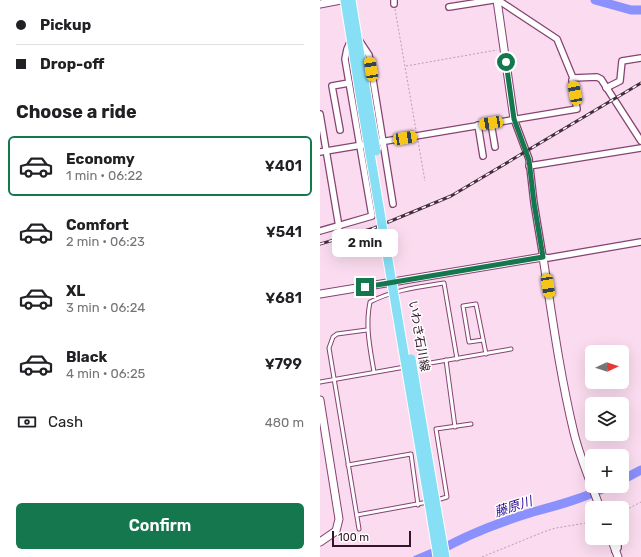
<!DOCTYPE html>
<meta charset="utf-8">
<style>
:root{--surface:#fff;--page:#f6f6f6;--text:#202124;--muted:#757577;--line:#e0e0e0;--accent:#15774e}
body{margin:0;font-family:Rubik,"Noto Sans JP",sans-serif;background:var(--page);color:var(--text);height:100vh;display:flex;flex-direction:column;font-size:15px;white-space:nowrap}
*{box-sizing:border-box;margin:0}
p{font-size:13px;color:var(--muted)}
.icon{flex:none;width:22px;height:22px;fill:none;stroke:currentColor;stroke-width:2;stroke-linecap:round;stroke-linejoin:round}
.map{position:relative;flex:1;overflow:hidden}
.panel{display:flex;flex-direction:column;background:var(--surface);width:320px}
.panel>*{flex:none}
.hud{display:grid;align-content:center;height:88px;padding:0 16px;background:var(--surface)}
.needle{width:26px;rotate:86deg}
.buttons{position:absolute;left:265px;top:345px;display:grid;gap:8px}
.buttons a{display:grid;place-items:center;width:44px;height:44px;border-radius:6px;background:var(--surface);box-shadow:0 4px 16px #0002;font-size:20px}
.scale{position:absolute;left:12px;bottom:10px;width:79px;box-sizing:border-box;padding-left:4px;border:2px solid #311629;border-top:0;font-size:11px;line-height:14px;white-space:nowrap;color:#311629;-webkit-text-stroke:3px #fff;paint-order:stroke}
.end{position:absolute;width:18px;height:18px;margin:-9px;border:5px solid #15774e;background:#fff;box-shadow:0 0 0 2px #fff}
.from{border-radius:50%}
.bubble{position:absolute;height:28px;border-radius:6px;background:var(--surface);box-shadow:0 4px 16px #0002;font-size:13px;font-weight:600;line-height:28px;text-align:center}
.car{position:absolute;width:12px;height:24px;margin:-12px -6px;border-radius:5px;box-shadow:0 0 3px 1px #0007;background:linear-gradient(#f5c518 24%,#345 0 40%,#f5c518 0 76%,#345 0 86%,#f5c518 0)}
.hud b{display:flex;align-items:center;gap:14px;height:38px;font-size:15px}
.hud b+b{border-top:1px solid var(--line)}
.hud i{width:10px;height:10px;background:var(--text)}
ul{padding:0;list-style:none}
li{display:flex;align-items:center;gap:12px;height:60px;margin:0 8px 6px;padding:0 8px;border:2px solid transparent;border-radius:6px}
li div{flex:1}
li b{display:block;font-size:15px}
li em{font-style:normal;font-weight:600}
li.active{border-color:var(--accent)}
li>.icon{width:36px;height:36px;stroke-width:1.5}
h2{padding:0 16px;font-size:18px;line-height:48px}
.pay{display:flex;align-items:center;gap:10px;height:44px;padding:0 16px;font-size:15px}
.pay p{margin-inline-start:auto}
.button{display:flex;gap:8px;margin-top:auto;padding:8px 16px}
.button a{flex:1;height:46px;border-radius:6px;background:var(--accent);color:#fff;font-size:16px;font-weight:600;line-height:46px;text-align:center}
main{display:flex;flex:1;min-height:0}
.map>svg:first-child{display:block}
.water{fill:#8a90fc}
.lines{fill:none;stroke-linecap:round;stroke-linejoin:round}
.river{stroke:#8a90fc;stroke-width:9}
.service-casing{stroke:#854372;stroke-width:5}
.minor-casing{stroke:#854372;stroke-width:8}
.tertiary-casing{stroke:#854372;stroke-width:9}
.primary-casing{stroke:#fff;stroke-width:11}
.path{stroke:#bb9db1;stroke-width:1;stroke-dasharray:2 2;stroke-linecap:butt}
.service{stroke:#fff;stroke-width:3}
.minor{stroke:#fff;stroke-width:5.5}
.tertiary{stroke:#fff;stroke-width:7}
.primary{stroke:#86dff5;stroke-width:9}
.rail-casing{stroke:#472b3f;stroke-width:3}
.rail{stroke:#fff;stroke-width:1.5;stroke-dasharray:4.5;stroke-linecap:butt}
.primary-bridge-casing{stroke:#fff;stroke-width:11;stroke-linecap:butt}
.primary-bridge{stroke:#86dff5;stroke-width:9}
.route{stroke:#15774e;stroke-width:5}
.labels{text-anchor:middle;stroke-width:3;stroke-linejoin:round;paint-order:stroke}
.street-label{font-size:12px;fill:#311629;stroke:#fff}
.water-label{font-size:13px;font-style:italic;fill:#2d0f91;stroke:#fff}
</style>
<main>
<section class="panel">
<div class="hud">
<b><i class="from"></i>Pickup</b>
<b><i></i>Drop-off</b>
</div>
<h2>Choose a ride</h2>
<ul>
<li class="active"><svg class="icon" aria-label="car" viewBox="0 0 24 24"><path d="M5 17H2v-5l4-1 3-4h7l3 4 3 1v5h-3M9 17h6M6 11h13"/><circle cx="7" cy="17" r="2"/><circle cx="17" cy="17" r="2"/></svg><div><b>Economy</b><p>1 min · 06:22</p></div><em>¥401</em></li>
<li><svg class="icon" aria-label="car" viewBox="0 0 24 24"><path d="M5 17H2v-5l4-1 3-4h7l3 4 3 1v5h-3M9 17h6M6 11h13"/><circle cx="7" cy="17" r="2"/><circle cx="17" cy="17" r="2"/></svg><div><b>Comfort</b><p>2 min · 06:23</p></div><em>¥541</em></li>
<li><svg class="icon" aria-label="car" viewBox="0 0 24 24"><path d="M5 17H2v-5l4-1 3-4h7l3 4 3 1v5h-3M9 17h6M6 11h13"/><circle cx="7" cy="17" r="2"/><circle cx="17" cy="17" r="2"/></svg><div><b>XL</b><p>3 min · 06:24</p></div><em>¥681</em></li>
<li><svg class="icon" aria-label="car" viewBox="0 0 24 24"><path d="M5 17H2v-5l4-1 3-4h7l3 4 3 1v5h-3M9 17h6M6 11h13"/><circle cx="7" cy="17" r="2"/><circle cx="17" cy="17" r="2"/></svg><div><b>Black</b><p>4 min · 06:25</p></div><em>¥799</em></li>
</ul>
<div class="pay"><svg class="icon" aria-label="cash" viewBox="0 0 24 24"><path d="M3 7h18v10H3z"/><circle cx="12" cy="12" r="2"/></svg>Cash<p>480 m</p></div>
<div class="button"><a>Confirm</a></div>
</section>
<div class="map">
<svg width="321" height="557" viewBox="0 0 321 557">
<rect width="100%" height="100%" fill="#fadbef"/>
<path class="water" d="M113,548V557H93L94,556Z"/>
<g class="lines">
<g class="river">
<path d="M275,0L311,10H321"/>
<path d="M302,480L321,470"/>
<path d="M109,557C140,537 177,523 213,512C239,505 264,498 289,486"/>
</g>
<g class="service-casing">
<g id="service">
<path d="M163,340L149,342L143,306L156,304L166,354"/>
<path d="M126,360L135,427"/>
<path d="M93,366L191,349"/>
<path d="M54,372C50,348 45,326 50,302C73,290 99,287 124,283L137,359"/>
<path d="M0,382L85,367"/>
<path d="M28,465L91,454L98,505"/>
<path d="M117,500L127,497L116,429L151,424"/>
<path d="M37,515L108,502"/>
<path d="M39,529L9,348L13,337L17,334L47,330"/>
</g>
</g>
<g class="minor-casing">
<g id="minor">
<path d="M74,0V4"/>
<path d="M129,7L173,0"/>
<path d="M39,40L49,55L73,204"/>
<path d="M253,78L277,77L281,79L321,141"/>
<path d="M286,88L300,81L302,61L321,58"/>
<path d="M0,114L19,227"/>
<path d="M194,119L209,159L214,203L223,257L228,258L321,242"/>
<path d="M171,123L175,147"/>
<path d="M158,125L163,156"/>
<path d="M20,130L12,86L29,83"/>
<path d="M0,152L257,109L252,80L253,78L237,39L178,0"/>
<path d="M209,166L321,148"/>
<path d="M0,231L52,216L25,59L27,49L31,40"/>
<path d="M295,551L298,548V538"/>
</g>
</g>
<g class="tertiary-casing">
<g id="tertiary">
<path d="M177,0L194,119"/>
<path d="M0,4L21,0"/>
<path d="M0,294L223,257C232,316 240,375 254,433C260,458 271,483 280,508"/>
<path d="M0,400L19,519L16,531L0,542"/>
<path d="M291,538L298,557"/>
</g>
</g>
<g class="primary-casing">
<g id="primary">
<path d="M25,0L43,112"/>
<path d="M31,0L49,111"/>
<path d="M118,518L125,557"/>
<path d="M112,520L118,557"/>
</g>
</g>
<g class="path">
<path d="M75,9L96,130"/>
<path d="M86,66L177,50"/>
<path d="M98,141L105,181"/>
<path d="M302,512L321,502"/>
<path d="M162,557L226,531L236,528L272,522"/>
</g>
<use href="#service" class="service"/>
<use href="#minor" class="minor"/>
<use href="#tertiary" class="tertiary"/>
<use href="#primary" class="primary"/>
<g class="rail-casing">
<path id="rail" d="M0,244L54,228L131,196L321,83"/>
</g>
<use href="#rail" class="rail"/>
<g class="primary-bridge-casing">
<g id="primary-bridge">
<path d="M49,111L56,151"/>
<path d="M43,112L112,520"/>
<path d="M91,359L118,518"/>
</g>
</g>
<use href="#primary-bridge" class="primary-bridge"/>
</g>
<g class="lines">
<path class="route" d="M45,287L223,257L214,203L209,160L194,119L186,62"/>
</g>
<g class="labels">
<g class="street-label">
<text transform="translate(99 336) rotate(80)" y="4">いわき石川線</text>
</g>
<g class="water-label">
<text transform="translate(193 506) rotate(-18)" y="5">藤原川</text>
</g>
</g>
</svg>
<div class="buttons">
<a><svg class="needle" viewBox="-14 -14 28 28"><path d="M0-13l5 13h-10z" fill="#e53935"/><path d="M0 13l5-13h-10z" fill="#757577"/></svg></a>
<a><svg class="icon" aria-label="layers" viewBox="0 0 24 24"><path d="M12 4l9 5-9 5-9-5zM3 14l9 5 9-5"/></svg></a>
<a>+</a>
<a>−</a>
</div>
<div class="scale">100 m</div>
<i class="end from" style="left:186px;top:62px"></i>
<i class="end" style="left:45px;top:287px"></i>
<div class="bubble" style="left:12px;top:229px;width:66px">2 min</div>
<i class="car" style="left:51px;top:69px;rotate:351deg"></i>
<i class="car" style="left:255px;top:93px;rotate:349deg"></i>
<i class="car" style="left:171px;top:123px;rotate:261deg"></i>
<i class="car" style="left:85px;top:138px;rotate:81deg"></i>
<i class="car" style="left:228px;top:286px;rotate:171deg"></i>
</div>
</main>
